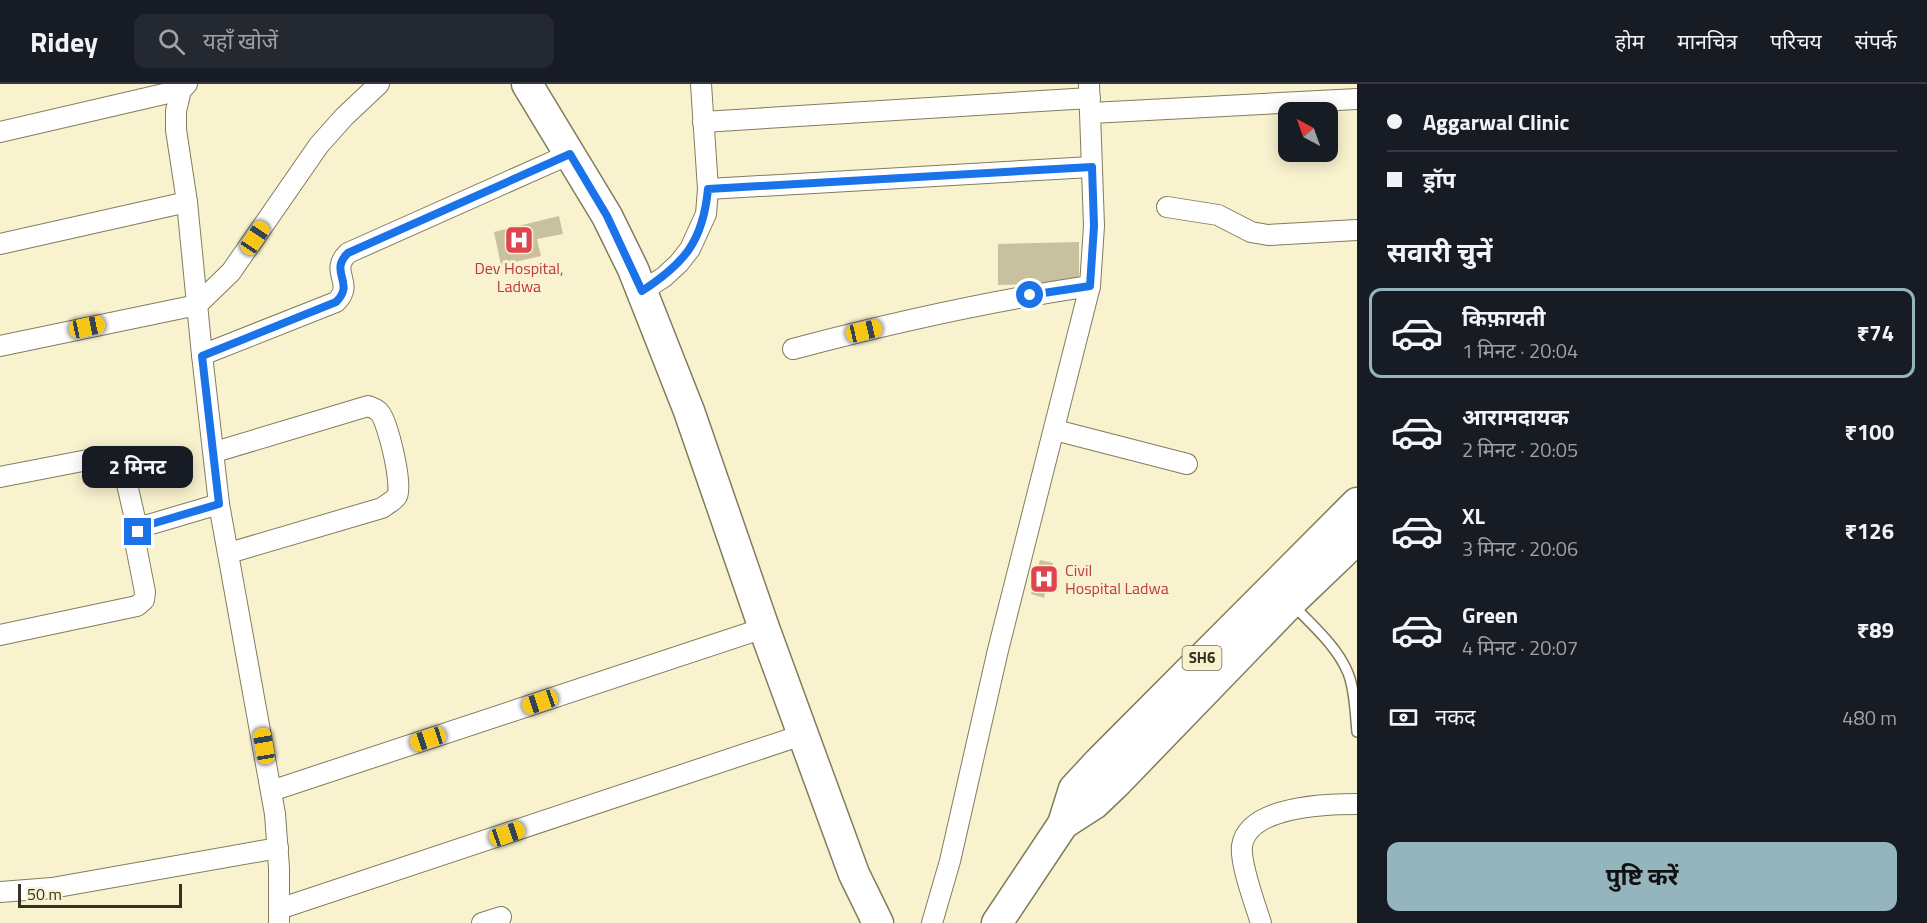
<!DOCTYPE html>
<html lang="hi">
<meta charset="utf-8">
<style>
:root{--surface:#171b24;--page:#242831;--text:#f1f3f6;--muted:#9ea1a6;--line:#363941;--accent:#95b5be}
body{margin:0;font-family:"Titillium Web","Noto Sans Devanagari",sans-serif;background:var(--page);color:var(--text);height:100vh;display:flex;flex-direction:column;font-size:22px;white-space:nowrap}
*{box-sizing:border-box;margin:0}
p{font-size:20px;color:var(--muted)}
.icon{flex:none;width:33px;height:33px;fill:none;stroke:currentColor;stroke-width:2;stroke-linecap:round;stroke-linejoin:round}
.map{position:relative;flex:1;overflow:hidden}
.side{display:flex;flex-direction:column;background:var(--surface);width:570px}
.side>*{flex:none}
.hud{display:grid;align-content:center;height:132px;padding:0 30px;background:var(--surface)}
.needle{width:39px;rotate:319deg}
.fabs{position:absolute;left:1278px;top:18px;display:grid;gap:12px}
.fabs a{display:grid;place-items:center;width:60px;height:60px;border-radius:12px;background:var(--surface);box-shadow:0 3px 15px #0003;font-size:30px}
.scale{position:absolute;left:18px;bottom:15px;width:164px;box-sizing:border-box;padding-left:6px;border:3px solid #353224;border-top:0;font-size:16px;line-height:21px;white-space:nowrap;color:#353224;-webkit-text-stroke:4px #f9f2cf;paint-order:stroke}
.end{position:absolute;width:27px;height:27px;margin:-14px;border:8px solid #1a73e8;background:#fff;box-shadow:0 0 0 3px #fff}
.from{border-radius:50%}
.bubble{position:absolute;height:42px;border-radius:12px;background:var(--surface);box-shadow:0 3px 15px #0003;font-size:20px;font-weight:700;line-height:42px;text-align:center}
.car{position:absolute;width:18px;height:36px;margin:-18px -9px;border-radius:8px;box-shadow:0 0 4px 2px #0007;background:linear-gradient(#f5c518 24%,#345 0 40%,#f5c518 0 76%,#345 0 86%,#f5c518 0)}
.hud b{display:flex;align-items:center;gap:21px;height:57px;font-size:22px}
.hud b+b{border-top:2px solid var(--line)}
.hud i{width:15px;height:15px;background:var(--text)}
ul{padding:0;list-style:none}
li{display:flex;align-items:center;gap:18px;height:90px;margin:0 12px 9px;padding:0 18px;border:3px solid transparent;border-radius:12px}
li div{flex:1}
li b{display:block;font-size:22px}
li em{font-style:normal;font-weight:700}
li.active{border-color:var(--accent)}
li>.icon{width:54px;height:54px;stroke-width:1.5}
h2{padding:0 30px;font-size:27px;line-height:72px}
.pay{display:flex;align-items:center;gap:15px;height:66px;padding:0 30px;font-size:22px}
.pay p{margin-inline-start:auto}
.primary-button{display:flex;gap:12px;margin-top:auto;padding:12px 30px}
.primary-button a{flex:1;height:69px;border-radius:12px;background:var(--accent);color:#111;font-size:24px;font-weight:700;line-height:69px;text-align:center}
header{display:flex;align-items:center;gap:36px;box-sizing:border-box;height:84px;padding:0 30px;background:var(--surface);border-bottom:2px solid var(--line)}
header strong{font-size:28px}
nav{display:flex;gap:33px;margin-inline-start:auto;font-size:21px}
.search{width:420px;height:54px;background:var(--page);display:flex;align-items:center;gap:15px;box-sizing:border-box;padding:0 21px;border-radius:12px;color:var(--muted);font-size:22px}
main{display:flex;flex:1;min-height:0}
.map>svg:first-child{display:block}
.building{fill:#c8c19f}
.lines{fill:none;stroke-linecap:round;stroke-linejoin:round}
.service-casing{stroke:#837c5c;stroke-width:12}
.minor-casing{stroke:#837c5c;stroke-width:22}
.primary-casing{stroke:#837c5c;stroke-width:33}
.service{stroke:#fff;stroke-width:9}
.minor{stroke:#fff;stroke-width:20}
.primary{stroke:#fff;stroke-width:30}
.route{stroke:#1a73e8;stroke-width:8}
.labels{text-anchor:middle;stroke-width:6;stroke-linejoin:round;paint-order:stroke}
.shield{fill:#f9f2cf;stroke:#706c57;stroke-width:1.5}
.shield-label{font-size:15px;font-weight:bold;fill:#353224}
.health-label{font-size:16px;fill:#be3a42;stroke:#f9f2cf}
</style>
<header>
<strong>Ridey</strong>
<div class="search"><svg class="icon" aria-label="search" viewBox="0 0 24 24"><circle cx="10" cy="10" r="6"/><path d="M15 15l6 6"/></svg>यहाँ खोजें</div>
<nav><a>होम</a><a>मानचित्र</a><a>परिचय</a><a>संपर्क</a></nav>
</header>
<main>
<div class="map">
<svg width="1357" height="839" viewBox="0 0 1357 839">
<rect width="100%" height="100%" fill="#f9f2cf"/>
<g class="building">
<path d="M559,132L563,150L537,155L541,172L501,181L494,148Z"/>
<path d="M1079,158V199L998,201V160Z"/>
<path d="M1040,476L1053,479L1044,514L1031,510Z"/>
</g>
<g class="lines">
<g class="service-casing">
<path id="service" d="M1292,520C1312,541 1337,562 1348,589C1355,606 1355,629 1357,648"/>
</g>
<g class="minor-casing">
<g id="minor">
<path d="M181,6L176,27V46L187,118L202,271L219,420L275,730L279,784V839"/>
<path d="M1091,29L1357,15"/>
<path d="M703,38L1090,14"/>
<path d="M0,48L181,6L187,0"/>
<path d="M708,105L1091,83"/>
<path d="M1167,123L1218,131L1251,148L1268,151L1357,146"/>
<path d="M0,160L187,118"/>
<path d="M642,207L664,193L679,179L690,165L706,130L708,105L701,0"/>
<path d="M0,262L197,221L231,188L319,61L344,33L379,0"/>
<path d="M793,265C891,239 990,217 1090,202"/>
<path d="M202,271L336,218C356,199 328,188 348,169L570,70"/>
<path d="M1055,346L1187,380"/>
<path d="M215,368L368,322C373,324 377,325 380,329C388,339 403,401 397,412C394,417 387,420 382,424L229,469"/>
<path d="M0,393L98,374C109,376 117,377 124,387L138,448"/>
<path d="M0,551L137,522L144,516L145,508L135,457L138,448L148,441L219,420"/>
<path d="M271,707L764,544"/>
<path d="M0,808L52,804L278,764"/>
<path d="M279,825L802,651"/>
<path d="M482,839L501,833"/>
<path d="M932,839L950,777L998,566L1090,202L1094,142L1089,0"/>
<path d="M1261,839C1255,820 1240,780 1242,762C1248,722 1326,720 1357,720"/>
</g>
</g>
<g class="primary-casing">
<g id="primary">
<path d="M527,0L607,132L633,185L689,327L764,544L854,790L878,839"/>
<path d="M1063,740L1094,720L1115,700L1290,519L1357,455"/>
<path d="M997,839L1063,740L1074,705L1099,678L1357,419"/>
</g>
</g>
<use href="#service" class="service"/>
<use href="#minor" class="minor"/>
<use href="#primary" class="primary"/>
</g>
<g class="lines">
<path class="route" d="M138,448L148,441L219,420L202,272L336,218C356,199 328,188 348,169L570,70L607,132L642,207C685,179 703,157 708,105L1092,83L1094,142L1090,202L1030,211"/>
</g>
<defs>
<g id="hospital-square" transform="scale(1.5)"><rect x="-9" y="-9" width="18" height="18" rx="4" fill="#e0444e" stroke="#f9f2cf"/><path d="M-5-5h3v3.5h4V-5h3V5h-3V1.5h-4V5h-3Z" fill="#fff"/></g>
</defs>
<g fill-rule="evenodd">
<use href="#hospital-square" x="519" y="156"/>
<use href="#hospital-square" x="1044" y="495"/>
</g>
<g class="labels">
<rect class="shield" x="1182.5" y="562" width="39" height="24" rx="4.5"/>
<g class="shield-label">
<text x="1202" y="579">SH6</text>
</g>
<g class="health-label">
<text x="519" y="190">Dev Hospital,<tspan x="519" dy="18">Ladwa</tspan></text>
<text x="1065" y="492" text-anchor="start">Civil<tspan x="1065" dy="18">Hospital Ladwa</tspan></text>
</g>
</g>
</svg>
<div class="fabs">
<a><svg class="needle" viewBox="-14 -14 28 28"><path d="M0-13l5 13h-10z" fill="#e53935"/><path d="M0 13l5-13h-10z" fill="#9ea1a6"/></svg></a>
</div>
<div class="scale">50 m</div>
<i class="end from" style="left:1030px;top:211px"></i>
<i class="end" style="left:138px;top:448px"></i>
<div class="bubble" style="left:82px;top:362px;width:111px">2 मिनट</div>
<i class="car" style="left:255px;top:154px;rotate:34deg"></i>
<i class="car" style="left:87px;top:243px;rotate:78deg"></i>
<i class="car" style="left:864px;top:247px;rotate:77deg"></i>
<i class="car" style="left:540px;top:618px;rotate:251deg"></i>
<i class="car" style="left:428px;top:655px;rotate:252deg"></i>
<i class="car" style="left:264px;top:662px;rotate:350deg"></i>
<i class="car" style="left:507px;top:750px;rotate:71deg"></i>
</div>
<section class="side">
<div class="hud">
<b><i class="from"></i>Aggarwal Clinic</b>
<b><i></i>ड्रॉप</b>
</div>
<h2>सवारी चुनें</h2>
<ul>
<li class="active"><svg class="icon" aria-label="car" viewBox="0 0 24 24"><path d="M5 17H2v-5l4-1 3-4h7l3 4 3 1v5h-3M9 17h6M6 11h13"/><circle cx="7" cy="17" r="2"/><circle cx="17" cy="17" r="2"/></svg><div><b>किफ़ायती</b><p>1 मिनट · 20:04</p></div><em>₹74</em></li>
<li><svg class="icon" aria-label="car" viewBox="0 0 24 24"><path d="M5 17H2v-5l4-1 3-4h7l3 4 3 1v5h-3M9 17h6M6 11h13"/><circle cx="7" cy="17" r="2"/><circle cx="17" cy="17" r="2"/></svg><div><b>आरामदायक</b><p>2 मिनट · 20:05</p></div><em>₹100</em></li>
<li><svg class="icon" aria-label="car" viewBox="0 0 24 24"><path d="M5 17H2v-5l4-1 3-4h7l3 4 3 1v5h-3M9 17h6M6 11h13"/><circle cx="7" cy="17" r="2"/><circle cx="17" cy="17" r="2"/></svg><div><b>XL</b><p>3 मिनट · 20:06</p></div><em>₹126</em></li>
<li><svg class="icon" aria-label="car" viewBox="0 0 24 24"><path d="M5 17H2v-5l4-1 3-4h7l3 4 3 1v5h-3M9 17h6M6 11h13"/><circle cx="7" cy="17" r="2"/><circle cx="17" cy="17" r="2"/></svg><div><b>Green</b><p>4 मिनट · 20:07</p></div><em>₹89</em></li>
</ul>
<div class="pay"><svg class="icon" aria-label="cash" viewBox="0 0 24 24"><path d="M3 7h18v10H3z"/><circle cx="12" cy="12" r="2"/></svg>नकद<p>480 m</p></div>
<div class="primary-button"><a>पुष्टि करें</a></div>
</section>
</main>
